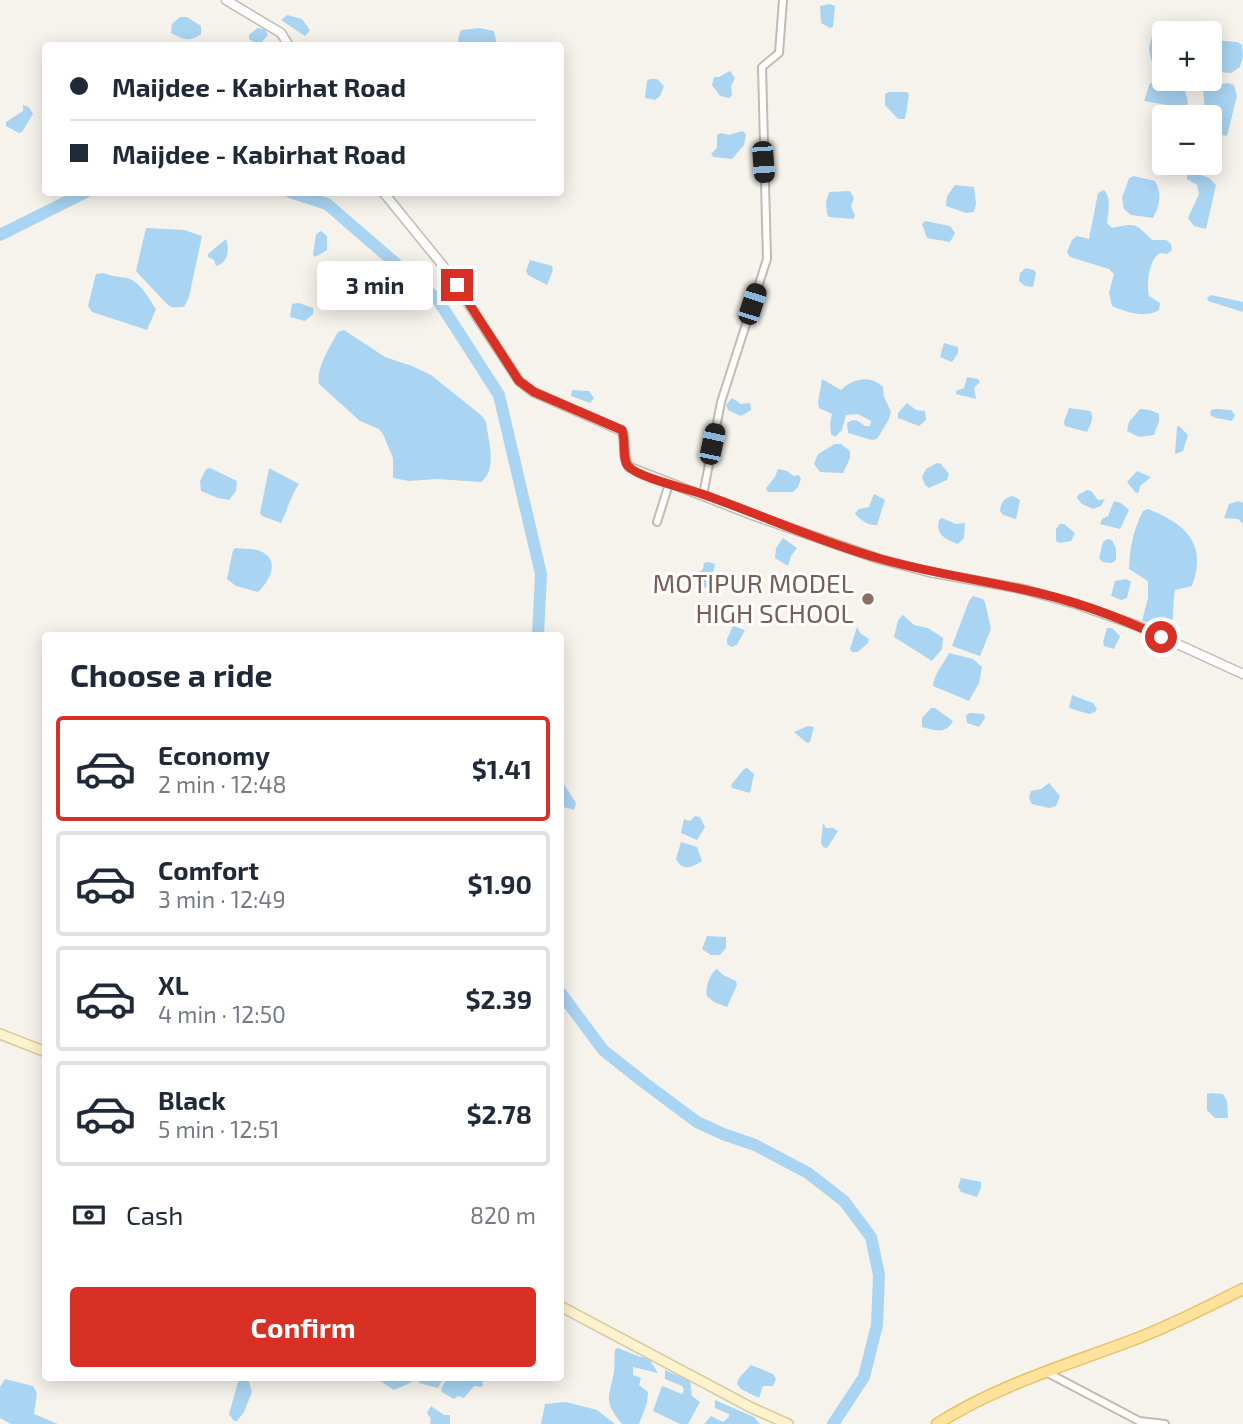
<!DOCTYPE html>
<meta charset="utf-8">
<style>
:root{--surface:#fff;--page:#f6f6f7;--text:#1f2937;--muted:#747a83;--line:#e0e1e3;--accent:#d93025}
body{margin:0;font-family:"Exo 2",sans-serif;background:var(--page);color:var(--text);height:100vh;display:flex;flex-direction:column;font-size:26px;white-space:nowrap}
*{box-sizing:border-box;margin:0}
p{font-size:23px;color:var(--muted)}
.icon{flex:none;width:38px;height:38px;fill:none;stroke:currentColor;stroke-width:2;stroke-linecap:round;stroke-linejoin:round}
.map{position:relative;flex:1;overflow:hidden}
.panel{position:absolute;left:42px;top:632px;width:522px;height:749px;display:flex;flex-direction:column;background:var(--surface);border-radius:7px;box-shadow:0 4px 18px #0003}
.panel>*{flex:none}
.top-card{position:absolute;left:42px;top:42px;width:522px;height:154px;border-radius:7px;box-shadow:0 4px 18px #0003;display:grid;align-content:center;height:154px;padding:0 28px;background:var(--surface)}
.controls{position:absolute;left:1152px;top:21px;display:grid;gap:14px}
.controls a{display:grid;place-items:center;width:70px;height:70px;border-radius:7px;background:var(--surface);box-shadow:0 4px 18px #0003;font-size:35px}
.end{position:absolute;width:32px;height:32px;margin:-16px;border:9px solid #d93025;background:#fff;box-shadow:0 0 0 4px #fff}
.from{border-radius:50%}
.bubble{position:absolute;height:49px;border-radius:7px;background:var(--surface);box-shadow:0 4px 18px #0003;font-size:23px;font-weight:700;line-height:49px;text-align:center}
.car{position:absolute;width:21px;height:42px;margin:-21px -10px;border-radius:9px;box-shadow:0 0 5px 2px #0007;background:linear-gradient(#222 24%,#8ab4d8 0 40%,#222 0 76%,#8ab4d8 0 86%,#222 0)}
.top-card b{display:flex;align-items:center;gap:24px;height:66px;font-size:26px}
.top-card b+b{border-top:2px solid var(--line)}
.top-card i{width:18px;height:18px;background:var(--text)}
ul{padding:0;list-style:none}
li{display:flex;align-items:center;gap:21px;height:105px;margin:0 14px 10px;padding:0 14px;border:4px solid var(--line);border-radius:7px}
li div{flex:1}
li b{display:block;font-size:26px}
li em{font-style:normal;font-weight:700}
li.active{border-color:var(--accent)}
li>.icon{width:63px;height:63px;stroke-width:1.5}
h2{padding:0 28px;font-size:32px;line-height:84px}
.pay{display:flex;align-items:center;gap:18px;height:77px;padding:0 28px;font-size:26px}
.pay p{margin-inline-start:auto}
.action{display:flex;gap:14px;margin-top:auto;padding:14px 28px}
.action a{flex:1;height:80px;border-radius:7px;background:var(--accent);color:#fff;font-size:28px;font-weight:700;line-height:80px;text-align:center}
.map>svg:first-child{display:block}
.water{fill:#a9d4f2}
.lines{fill:none;stroke-linecap:round;stroke-linejoin:round}
.river{stroke:#a9d4f2;stroke-width:12}
.minor-casing{stroke:#c2bbae;stroke-width:10}
.tertiary-casing{stroke:#c2bbae;stroke-width:11}
.secondary-casing{stroke:#d6c79b;stroke-width:12}
.primary-casing{stroke:#e6c16a;stroke-width:13}
.minor{stroke:#fff;stroke-width:6}
.tertiary{stroke:#fff;stroke-width:8}
.secondary{stroke:#fff3cd;stroke-width:9}
.primary{stroke:#ffe39c;stroke-width:10}
.route{stroke:#d93025;stroke-width:9}
.education-dot{fill:#8d6e63;stroke:#fff;stroke-width:2.5}
.labels{text-anchor:middle;stroke-width:6;stroke-linejoin:round;paint-order:stroke}
.education-label{font-size:26px;fill:#785e54;stroke:#fff;text-anchor:end}
</style>
<div class="map">
<svg width="1243" height="1424" viewBox="0 0 1243 1424">
<rect width="100%" height="100%" fill="#f6f3ec"/>
<g class="water">
<path d="M830,4L835,6L833,27L830,28L821,23L820,6Z"/>
<path d="M287,15L302,19L310,30L305,36L281,20Z"/>
<path d="M180,17H187L201,26V34C189,43 183,39 171,33L172,24Z"/>
<path d="M257,28L265,29L268,35L259,45L249,39V35Z"/>
<path d="M480,28L494,31L497,45L459,44L458,39L461,30Z"/>
<path d="M1153,32L1164,33V61L1151,60L1149,48Z"/>
<path d="M1209,40L1237,42L1242,45L1243,56L1240,67L1231,73L1209,71Z"/>
<path d="M730,71L735,78L731,86L732,95L729,98L720,96L712,85L714,77H719Z"/>
<path d="M650,79H657L664,86L660,96L655,100L645,98L647,81Z"/>
<path d="M1150,83L1179,87L1185,90L1188,102L1184,113L1167,105L1144,101Z"/>
<path d="M1228,83L1234,85L1237,96L1227,136L1209,131V117H1202L1205,115L1203,86Z"/>
<path d="M889,92H907L909,95L905,119H898L885,105V94Z"/>
<path d="M23,105L29,107L33,114L22,132L19,133L6,126V122L23,111Z"/>
<path d="M742,131L746,134L744,145L732,159L714,157L711,154L717,148V135L721,133L729,135Z"/>
<path d="M1190,171L1209,178L1216,185L1206,229L1194,226L1188,218L1199,194L1197,185L1187,179V174Z"/>
<path d="M1134,176L1155,181C1162,194 1160,204 1153,218L1131,215L1124,209L1122,198L1129,178Z"/>
<path d="M955,185L974,187L976,203L974,212L966,213L946,206L947,196Z"/>
<path d="M1104,190C1112,199 1108,212 1107,223L1112,228C1136,223 1135,223 1152,240H1166L1171,244L1172,250L1167,254L1160,253C1149,259 1146,284 1149,296L1160,303L1159,310C1145,319 1126,312 1112,306L1109,293L1114,274L1109,269L1070,257L1067,252L1072,240L1077,236L1089,239L1098,193Z"/>
<path d="M850,191L854,198L851,206L855,216L853,219L829,217L827,214L826,202L829,192Z"/>
<path d="M925,221L950,226L955,233L950,242L927,238L922,224Z"/>
<path d="M146,228L184,230L202,236L189,297L184,307C180,307 175,308 171,307C167,305 142,277 136,271Z"/>
<path d="M321,231L327,236V250L315,257L313,255L316,234Z"/>
<path d="M226,239C230,250 228,263 216,266L214,260L208,257V254Z"/>
<path d="M530,260L552,266L553,270L547,285L528,275L526,271Z"/>
<path d="M1026,268L1034,270L1036,273L1033,287L1025,286L1019,281L1020,273Z"/>
<path d="M103,273C112,276 118,277 127,278C140,281 149,299 156,309L147,330L92,312L88,306L96,274Z"/>
<path d="M1211,295L1243,302V312L1208,301L1207,298Z"/>
<path d="M299,303L313,308V314L305,321L290,317L292,304Z"/>
<path d="M344,330L385,357L412,366L431,375L482,416L486,422C488,440 498,470 481,482L437,479L409,481L393,478V458L383,434L379,429L360,421L319,384C316,367 330,347 338,332Z"/>
<path d="M944,343L958,347V353L952,362L940,357Z"/>
<path d="M967,377L978,379L980,382L974,388L976,399L956,394V391L964,388Z"/>
<path d="M822,379L841,390C852,379 870,374 883,387L884,397L891,412L888,421L877,439L872,440L848,433L847,423C855,417 858,421 865,426H870L871,421L858,414L846,415L842,430L835,437L831,434L830,424L832,414L819,408L818,403Z"/>
<path d="M572,390L589,391L594,398L590,403L571,396Z"/>
<path d="M732,398L741,404L750,403L751,410L741,416L728,410L726,405Z"/>
<path d="M907,403L916,410L925,411L926,420L919,426L898,418V413Z"/>
<path d="M1069,408L1090,411C1095,417 1090,425 1087,432L1065,426L1064,422Z"/>
<path d="M1140,409L1150,410L1159,414V421L1154,435L1139,437L1127,431L1129,422Z"/>
<path d="M1215,409L1231,410L1235,415L1232,421L1216,418L1210,415L1211,410Z"/>
<path d="M1179,426L1188,435L1183,451L1175,454L1177,427Z"/>
<path d="M835,444H841L850,451V458L843,473L820,472L814,464L818,454Z"/>
<path d="M937,463L941,464L949,474L947,480L929,488L925,485L922,477L926,469Z"/>
<path d="M210,468L237,481L236,491L229,500L218,498L201,491L200,481L206,469Z"/>
<path d="M269,468L299,484C290,497 288,509 281,523L262,516L260,513Z"/>
<path d="M778,469L787,471L794,476L799,475L801,479L798,487L793,492H768L766,488L775,477Z"/>
<path d="M1137,471L1151,477L1140,486L1139,492L1136,493L1127,482Z"/>
<path d="M1087,490L1091,491L1098,500L1105,499L1101,506L1093,509L1082,504L1077,498L1078,495Z"/>
<path d="M874,494L885,500L877,525C869,526 859,520 855,513L859,509L869,507Z"/>
<path d="M1013,496L1020,500L1016,519L1003,515L1000,511C1001,502 1004,498 1013,496Z"/>
<path d="M1114,501L1121,503L1129,510L1120,529L1100,524L1102,519L1108,516Z"/>
<path d="M1238,501L1243,503V524L1238,519L1224,518L1229,504Z"/>
<path d="M1148,509C1185,524 1208,543 1192,586L1175,590C1172,607 1175,623 1168,638L1155,625L1142,621L1148,598V581L1129,569C1130,547 1133,531 1143,511Z"/>
<path d="M942,518L956,524L965,523L964,538L958,544C946,540 935,534 939,520Z"/>
<path d="M1060,524H1064L1075,533L1071,541L1059,543L1056,541V529Z"/>
<path d="M783,538L797,548L791,556L788,566L775,558L776,548Z"/>
<path d="M1107,539L1112,540L1116,549V560L1112,563L1103,562L1099,558L1103,542Z"/>
<path d="M236,548C244,549 257,548 264,553C280,563 268,583 258,592L236,586L227,579L233,550Z"/>
<path d="M709,562L715,564L709,589L696,584L702,579L697,573L703,569L704,563Z"/>
<path d="M1126,579L1131,582L1127,598L1121,600L1111,596L1115,581Z"/>
<path d="M973,596L983,599L985,602L991,629L980,656L952,646L969,601Z"/>
<path d="M903,615L914,625L928,628L943,638L942,649L932,661L894,637L898,620Z"/>
<path d="M733,626L745,630L737,645L731,647L727,644V639Z"/>
<path d="M857,627L861,634L869,639L868,643L858,652H852L850,649Z"/>
<path d="M1107,628H1112L1120,636L1114,649L1104,646L1103,642Z"/>
<path d="M949,653L973,659L982,667L979,683L969,701L933,686C934,673 944,664 949,653Z"/>
<path d="M1072,695L1093,703L1097,709L1095,712L1089,714L1069,708Z"/>
<path d="M931,708H935L953,721C946,735 934,730 922,727V718Z"/>
<path d="M970,713L984,714L985,718L979,727L967,723L966,715Z"/>
<path d="M808,726L814,727L810,742L807,743L794,732Z"/>
<path d="M747,768L754,774L750,793L732,788L731,785L744,769Z"/>
<path d="M1049,783L1060,796L1056,806L1049,808L1032,804L1029,798L1031,791L1041,789Z"/>
<path d="M564,784L576,803L574,810L560,806V786Z"/>
<path d="M695,816L700,817L705,827L697,840L681,833L684,819L690,821Z"/>
<path d="M823,823L826,828H833L838,831L827,848L823,847L821,843Z"/>
<path d="M681,842L697,847L702,861C693,867 682,872 676,859Z"/>
<path d="M707,936L726,937V948L720,955H711L702,949Z"/>
<path d="M717,969L723,975L736,981L737,985L727,1007L714,1002L707,996C705,988 710,973 717,969Z"/>
<path d="M1211,1093L1223,1094L1227,1101L1228,1118H1215L1207,1110V1094Z"/>
<path d="M961,1178L981,1182V1188L977,1197L961,1192L958,1187Z"/>
<path d="M618,1348L640,1357H648L658,1373L633,1367V1375L641,1378L639,1385L648,1392L647,1403L639,1424H622C603,1400 609,1399 614,1372C615,1365 614,1357 615,1349Z"/>
<path d="M751,1365L773,1374L776,1379L773,1386H763L759,1398L741,1389L737,1384L739,1378Z"/>
<path d="M665,1370L690,1381L692,1396L700,1402L688,1424H680L653,1411L662,1386L682,1394L684,1390L682,1386L665,1379Z"/>
<path d="M374,1377H416L412,1382L394,1390Z"/>
<path d="M419,1377H444L438,1388L419,1383Z"/>
<path d="M448,1377H482L483,1385L481,1387L474,1386L464,1398L458,1396L454,1399L442,1392L441,1389Z"/>
<path d="M242,1378L248,1379L252,1392L244,1412L237,1421H234L229,1414L238,1382Z"/>
<path d="M5,1379L33,1386L37,1393L34,1414L58,1424H11L0,1418V1387Z"/>
<path d="M715,1400L754,1417L760,1424H704L711,1416L723,1422L729,1417V1414L715,1408Z"/>
<path d="M566,1402L597,1410L615,1424H541L545,1404Z"/>
<path d="M431,1406L444,1415H450V1424H430L431,1419L427,1413Z"/>
</g>
<g class="lines">
<g class="river">
<path d="M290,192L327,204L438,300L499,395L541,574L538,635"/>
<path d="M0,235L86,192"/>
<path d="M560,992L603,1050L646,1084L697,1122L723,1134L755,1145L808,1173L844,1201L871,1237L879,1275L877,1325L864,1377L833,1424"/>
</g>
<g class="minor-casing">
<g id="minor">
<path d="M703,495L721,402L767,259L762,67L779,53L783,0"/>
<path d="M657,522L669,484"/>
<path d="M1046,1372L1139,1421L1165,1424"/>
</g>
</g>
<g class="tertiary-casing">
<g id="tertiary">
<path d="M226,0L281,33L289,46"/>
<path d="M383,192L444,267L519,381L533,392L622,431C627,444 621,456 629,467L755,516L879,559L929,572L1022,589L1076,604L1138,626L1243,674"/>
</g>
</g>
<g class="secondary-casing">
<g id="secondary">
<path d="M0,1034L46,1052"/>
<path d="M560,1306L752,1408L788,1424"/>
</g>
</g>
<g class="primary-casing">
<path id="primary" d="M937,1424C996,1386 1064,1366 1130,1341C1169,1327 1206,1307 1243,1289"/>
</g>
<use href="#minor" class="minor"/>
<use href="#tertiary" class="tertiary"/>
<use href="#secondary" class="secondary"/>
<use href="#primary" class="primary"/>
</g>
<g class="lines">
<path class="route" d="M457,285L519,381L534,392L622,430C626,441 622,459 628,466C639,478 685,488 702,494C762,515 820,542 881,559C927,572 974,579 1021,589C1069,599 1117,616 1161,637"/>
</g>
<circle class="education-dot" cx="868" cy="599" r="7"/>
<g class="labels">
<g class="education-label">
<text x="854" y="593">MOTIPUR MODEL<tspan x="854" dy="30">HIGH SCHOOL</tspan></text>
</g>
</g>
</svg>
<div class="controls">
<a>+</a>
<a>−</a>
</div>
<i class="end from" style="left:1161px;top:637px"></i>
<i class="end" style="left:457px;top:285px"></i>
<div class="bubble" style="left:317px;top:261px;width:116px">3 min</div>
<i class="car" style="left:763px;top:162px;rotate:176deg"></i>
<i class="car" style="left:752px;top:304px;rotate:18deg"></i>
<i class="car" style="left:712px;top:444px;rotate:12deg"></i>
<div class="top-card">
<b><i class="from"></i>Maijdee - Kabirhat Road</b>
<b><i></i>Maijdee - Kabirhat Road</b>
</div>
<section class="panel">
<h2>Choose a ride</h2>
<ul>
<li class="active"><svg class="icon" aria-label="car" viewBox="0 0 24 24"><path d="M5 17H2v-5l4-1 3-4h7l3 4 3 1v5h-3M9 17h6M6 11h13"/><circle cx="7" cy="17" r="2"/><circle cx="17" cy="17" r="2"/></svg><div><b>Economy</b><p>2 min · 12:48</p></div><em>$1.41</em></li>
<li><svg class="icon" aria-label="car" viewBox="0 0 24 24"><path d="M5 17H2v-5l4-1 3-4h7l3 4 3 1v5h-3M9 17h6M6 11h13"/><circle cx="7" cy="17" r="2"/><circle cx="17" cy="17" r="2"/></svg><div><b>Comfort</b><p>3 min · 12:49</p></div><em>$1.90</em></li>
<li><svg class="icon" aria-label="car" viewBox="0 0 24 24"><path d="M5 17H2v-5l4-1 3-4h7l3 4 3 1v5h-3M9 17h6M6 11h13"/><circle cx="7" cy="17" r="2"/><circle cx="17" cy="17" r="2"/></svg><div><b>XL</b><p>4 min · 12:50</p></div><em>$2.39</em></li>
<li><svg class="icon" aria-label="car" viewBox="0 0 24 24"><path d="M5 17H2v-5l4-1 3-4h7l3 4 3 1v5h-3M9 17h6M6 11h13"/><circle cx="7" cy="17" r="2"/><circle cx="17" cy="17" r="2"/></svg><div><b>Black</b><p>5 min · 12:51</p></div><em>$2.78</em></li>
</ul>
<div class="pay"><svg class="icon" aria-label="cash" viewBox="0 0 24 24"><path d="M3 7h18v10H3z"/><circle cx="12" cy="12" r="2"/></svg>Cash<p>820 m</p></div>
<div class="action"><a>Confirm</a></div>
</section>
</div>
